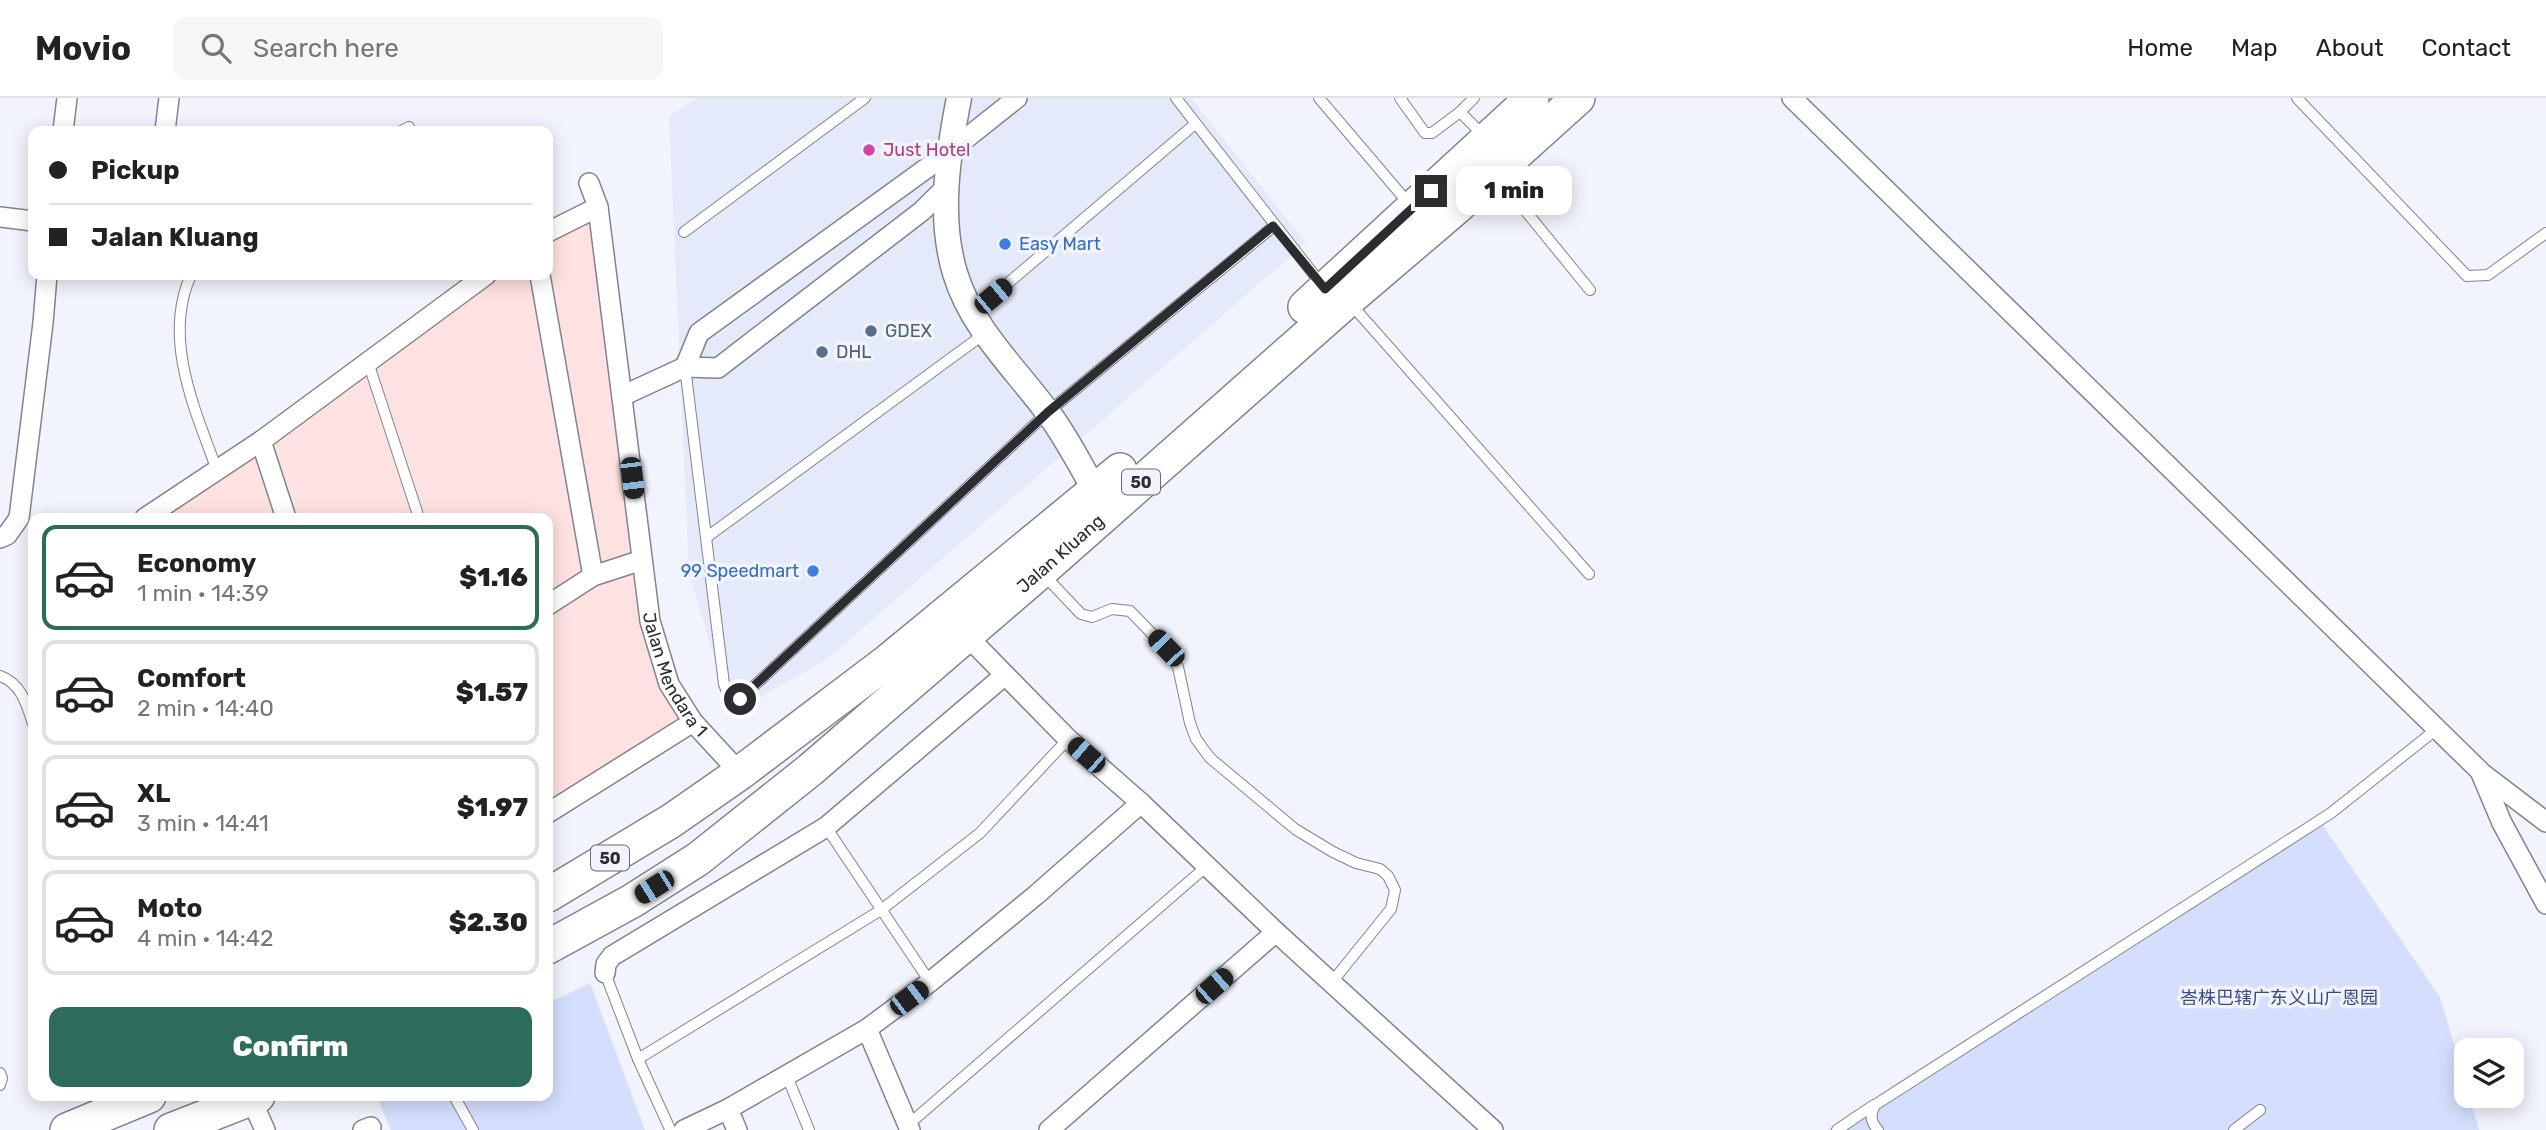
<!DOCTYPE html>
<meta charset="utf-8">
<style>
:root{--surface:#fff;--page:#f6f6f6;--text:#222;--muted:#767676;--line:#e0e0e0;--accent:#2d6c5a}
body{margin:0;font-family:Rubik,"Noto Sans SC",sans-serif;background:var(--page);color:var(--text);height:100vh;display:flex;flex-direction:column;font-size:26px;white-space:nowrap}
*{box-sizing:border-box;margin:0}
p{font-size:23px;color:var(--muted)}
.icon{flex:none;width:38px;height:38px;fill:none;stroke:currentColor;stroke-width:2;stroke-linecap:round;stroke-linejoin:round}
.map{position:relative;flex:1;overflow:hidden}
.sheet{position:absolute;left:28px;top:415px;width:525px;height:588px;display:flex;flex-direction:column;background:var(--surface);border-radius:14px;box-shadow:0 4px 18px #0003}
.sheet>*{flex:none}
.hud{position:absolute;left:28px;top:28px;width:525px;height:154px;border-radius:14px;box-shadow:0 4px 18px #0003;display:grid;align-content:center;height:154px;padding:0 21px;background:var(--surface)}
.buttons{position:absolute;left:2454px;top:940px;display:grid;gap:14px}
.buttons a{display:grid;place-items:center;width:70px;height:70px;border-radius:14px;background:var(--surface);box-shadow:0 4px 18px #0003;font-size:35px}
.end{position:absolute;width:32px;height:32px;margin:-16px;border:9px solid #2c2d30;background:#fff;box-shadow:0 0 0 4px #fff}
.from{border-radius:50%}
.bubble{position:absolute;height:49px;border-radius:14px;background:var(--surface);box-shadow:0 4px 18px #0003;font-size:23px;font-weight:800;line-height:49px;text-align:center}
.car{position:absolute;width:21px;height:42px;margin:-21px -10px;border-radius:9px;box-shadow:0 0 5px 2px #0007;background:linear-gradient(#222 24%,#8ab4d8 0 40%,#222 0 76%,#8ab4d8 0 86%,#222 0)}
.hud b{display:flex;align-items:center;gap:24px;height:66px;font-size:26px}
.hud b+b{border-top:2px solid var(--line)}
.hud i{width:18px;height:18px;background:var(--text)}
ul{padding:12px 0 0;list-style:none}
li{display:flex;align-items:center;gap:21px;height:105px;margin:0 14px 10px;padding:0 7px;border:4px solid var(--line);border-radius:14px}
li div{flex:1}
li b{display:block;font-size:26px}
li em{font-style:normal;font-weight:800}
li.selected{border-color:var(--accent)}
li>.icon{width:63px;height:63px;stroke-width:1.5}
.cta{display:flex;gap:14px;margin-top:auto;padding:14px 21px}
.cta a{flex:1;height:80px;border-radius:14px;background:var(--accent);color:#fff;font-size:28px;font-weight:800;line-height:80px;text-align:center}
header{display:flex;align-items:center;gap:42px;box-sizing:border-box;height:98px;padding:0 35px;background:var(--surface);border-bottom:2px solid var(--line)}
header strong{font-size:33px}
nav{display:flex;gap:38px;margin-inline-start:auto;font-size:24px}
.search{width:490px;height:63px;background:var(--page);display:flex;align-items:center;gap:18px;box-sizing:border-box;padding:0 24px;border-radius:14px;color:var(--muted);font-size:26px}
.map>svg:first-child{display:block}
.built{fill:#e5eafa}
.industrial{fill:#fee2e1}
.green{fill:#d5dffd}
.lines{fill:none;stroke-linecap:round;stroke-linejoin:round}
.service-casing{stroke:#82848c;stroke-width:12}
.minor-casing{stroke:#82848c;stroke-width:22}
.tertiary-casing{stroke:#82848c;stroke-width:27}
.trunk-casing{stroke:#82848c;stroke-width:36}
.service{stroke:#fff;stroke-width:10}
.minor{stroke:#fff;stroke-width:19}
.tertiary{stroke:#fff;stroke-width:24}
.trunk{stroke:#fff;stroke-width:33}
.route{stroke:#2c2d30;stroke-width:9}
.hotel-dot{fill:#d1479c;stroke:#f1f4fc;stroke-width:2.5}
.shop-dot{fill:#3f7fe0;stroke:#f1f4fc;stroke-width:2.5}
.service-dot{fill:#5c6f8a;stroke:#f1f4fc;stroke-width:2.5}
.labels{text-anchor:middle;stroke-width:7;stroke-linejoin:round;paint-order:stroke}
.shield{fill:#f1f4fc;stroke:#67696d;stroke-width:2}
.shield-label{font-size:16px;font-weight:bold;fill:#2c2d30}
.hotel-label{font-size:18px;fill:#b23c85;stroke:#f1f4fc;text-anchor:start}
.shop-label{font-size:18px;fill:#366cbe;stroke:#f1f4fc;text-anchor:start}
.service-label{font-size:18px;fill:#4e5e75;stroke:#f1f4fc;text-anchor:start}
.street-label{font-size:18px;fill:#2c2d30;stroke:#f1f4fc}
.park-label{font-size:18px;fill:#3a498a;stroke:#f1f4fc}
</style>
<header>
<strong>Movio</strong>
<div class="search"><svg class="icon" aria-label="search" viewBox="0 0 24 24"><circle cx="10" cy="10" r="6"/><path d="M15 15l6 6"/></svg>Search here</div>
<nav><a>Home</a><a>Map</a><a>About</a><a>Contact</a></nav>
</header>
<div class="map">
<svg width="2546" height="1032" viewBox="0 0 2546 1032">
<rect width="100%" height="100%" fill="#f1f4fc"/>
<path class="built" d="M697,0H1191L1306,145L826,562L730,616L689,475L669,18Z"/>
<path class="industrial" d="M603,100L657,521L674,581L704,628L548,722V420H135L263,334L475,177H548V127Z"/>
<g class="green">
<path d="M2317,719L2440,899L2466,987V998H2469L2479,1032H1827L1900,983Z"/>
<path d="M590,885L645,1032H391L376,998H548V905Z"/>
</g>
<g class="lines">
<g class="service-casing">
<g id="service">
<path d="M1176,0L1322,187"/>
<path d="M1319,0L1410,107"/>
<path d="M1400,0L1425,35H1432L1460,14L1484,38"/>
<path d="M2297,0L2467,178L2488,177L2546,135"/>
<path d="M1460,14L1474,0"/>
<path d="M401,33L409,29"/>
<path d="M1497,78L1590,192"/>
<path d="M684,134L865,0"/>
<path d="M191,177C162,240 195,312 217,372"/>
<path d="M1350,205L1589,476"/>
<path d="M973,215L1195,26"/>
<path d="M368,264L419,420"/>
<path d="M685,269L724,586C727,595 730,601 740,601L1048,314L1274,128"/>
<path d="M707,439L984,236"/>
<path d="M1043,476L1081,516L1092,519L1112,511L1130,513L1166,550L1178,569L1190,625L1196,641L1210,660L1295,731L1333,754L1356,765L1380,771L1388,778L1395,792L1391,811L1332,884"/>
<path d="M0,578C21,585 27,607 33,626"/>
<path d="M826,729L930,884"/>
<path d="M605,875L638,961L670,1031"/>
<path d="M638,961L881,812L980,735L1068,641"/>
<path d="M0,975L2,980L0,987"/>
<path d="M787,978L809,1032"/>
<path d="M454,998L473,1032"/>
<path d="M908,1027L1207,768"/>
<path d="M1837,1032L1874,1007"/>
<path d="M1878,1032C1870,1023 1870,1017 1875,1007L2331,715L2438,630"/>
<path d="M2234,1032L2260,1012"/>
</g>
</g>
<g class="minor-casing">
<g id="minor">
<path d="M1792,0L2480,673L2502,725L2546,806"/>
<path d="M63,33L67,0"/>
<path d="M165,33L169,0"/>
<path id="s1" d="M589,85L598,109L650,523L669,586L693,624L740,675"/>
<path d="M0,119L33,123"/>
<path d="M548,134L598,109"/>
<path d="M540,177L593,478"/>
<path d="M685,269L699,235L949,54L1017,0"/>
<path d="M622,298L685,269L718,270L922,113L948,87"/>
<path d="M261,343L286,420"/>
<path d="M145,420L261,343L486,177"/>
<path d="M0,440L7,437L19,420L43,225L47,177"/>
<path d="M548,507L593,478L642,462"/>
<path d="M966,537L1068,641L1141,705L1276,834L1493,1032"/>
<path d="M2483,676L2546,724"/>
<path d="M548,715L693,624"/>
<path d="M605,875L606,866L612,858L826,729L1005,577"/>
<path d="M867,931L910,1032"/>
<path d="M251,1001L265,1032"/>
<path d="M728,1011L737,1032"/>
<path d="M363,1032L371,1029"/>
<path d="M684,1032L728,1011L867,931L930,884L1036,797L1141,705"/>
<path d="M1049,1032L1276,834"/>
</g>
</g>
<g class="tertiary-casing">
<path id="tertiary" d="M959,0C948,56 938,119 955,175C971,229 1013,268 1046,312C1065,336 1080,367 1096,394"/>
</g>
<g class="trunk-casing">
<g id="trunk">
<path d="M1305,209L1532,0"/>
<path d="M548,797L671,723L740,675L888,563L1120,372"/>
<path id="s2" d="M548,849L632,803L698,761L810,672L1041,473L1348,202L1457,109L1578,0"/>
<path d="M67,1032L149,998"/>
<path d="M171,1032L258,998"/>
</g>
</g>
<use href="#service" class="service"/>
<use href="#minor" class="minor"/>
<use href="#tertiary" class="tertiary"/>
<use href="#trunk" class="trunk"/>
</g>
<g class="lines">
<path class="route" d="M740,601L1048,314L1273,128L1325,191L1431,93"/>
</g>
<circle class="hotel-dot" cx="869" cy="52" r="7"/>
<g class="shop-dot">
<circle cx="1005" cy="146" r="7"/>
<circle cx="813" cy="473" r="7"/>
</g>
<g class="service-dot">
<circle cx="871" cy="233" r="7"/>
<circle cx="822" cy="254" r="7"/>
</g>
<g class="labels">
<g class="shield">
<rect x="1122" y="371.5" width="38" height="25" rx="5"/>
<rect x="591" y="747.5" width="38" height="25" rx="5"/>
</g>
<g class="shield-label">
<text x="1141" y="390">50</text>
<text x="610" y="766">50</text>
</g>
<g class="hotel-label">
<text x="883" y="58">Just Hotel</text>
</g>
<g class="shop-label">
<text x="1019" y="152">Easy Mart</text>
<text x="799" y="479" text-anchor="end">99 Speedmart</text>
</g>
<g class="service-label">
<text x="885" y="239">GDEX</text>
<text x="836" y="260">DHL</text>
</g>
<g class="street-label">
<text dy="6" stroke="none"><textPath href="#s2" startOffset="648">Jalan Kluang</textPath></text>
<text dy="6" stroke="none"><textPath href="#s1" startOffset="502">Jalan Mendara 1</textPath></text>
</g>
<g class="park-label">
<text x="2279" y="906">峇株巴辖广东义山广恩园</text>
</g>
</g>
</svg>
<div class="buttons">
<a><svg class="icon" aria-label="layers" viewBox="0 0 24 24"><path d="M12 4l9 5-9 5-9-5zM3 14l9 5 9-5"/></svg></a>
</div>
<i class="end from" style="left:740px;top:601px"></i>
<i class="end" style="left:1431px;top:93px"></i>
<div class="bubble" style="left:1456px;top:68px;width:116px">1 min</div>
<i class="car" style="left:993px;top:198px;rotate:50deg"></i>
<i class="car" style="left:632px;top:380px;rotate:173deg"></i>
<i class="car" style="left:1166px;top:550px;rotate:316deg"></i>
<i class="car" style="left:1086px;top:657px;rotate:311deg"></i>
<i class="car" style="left:654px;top:789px;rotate:238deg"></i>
<i class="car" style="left:1214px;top:888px;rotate:49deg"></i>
<i class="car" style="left:909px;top:900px;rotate:53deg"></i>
<div class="hud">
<b><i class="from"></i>Pickup</b>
<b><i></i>Jalan Kluang</b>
</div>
<section class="sheet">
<ul>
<li class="selected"><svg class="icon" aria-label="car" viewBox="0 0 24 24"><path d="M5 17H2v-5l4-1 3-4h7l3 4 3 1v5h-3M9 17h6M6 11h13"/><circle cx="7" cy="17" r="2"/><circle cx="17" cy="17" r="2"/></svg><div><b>Economy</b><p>1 min · 14:39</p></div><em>$1.16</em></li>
<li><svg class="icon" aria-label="car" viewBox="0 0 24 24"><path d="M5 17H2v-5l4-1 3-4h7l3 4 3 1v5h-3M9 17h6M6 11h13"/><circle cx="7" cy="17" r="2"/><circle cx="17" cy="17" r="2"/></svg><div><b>Comfort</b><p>2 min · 14:40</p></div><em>$1.57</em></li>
<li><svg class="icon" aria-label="car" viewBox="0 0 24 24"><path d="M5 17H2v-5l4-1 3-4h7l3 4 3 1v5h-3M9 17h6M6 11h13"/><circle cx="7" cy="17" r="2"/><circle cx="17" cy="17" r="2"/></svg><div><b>XL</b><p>3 min · 14:41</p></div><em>$1.97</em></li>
<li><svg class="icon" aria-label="car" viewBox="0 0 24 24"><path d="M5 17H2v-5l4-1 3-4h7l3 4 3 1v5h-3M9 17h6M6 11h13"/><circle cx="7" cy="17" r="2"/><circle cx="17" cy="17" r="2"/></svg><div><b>Moto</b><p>4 min · 14:42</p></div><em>$2.30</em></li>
</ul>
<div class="cta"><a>Confirm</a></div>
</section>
</div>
